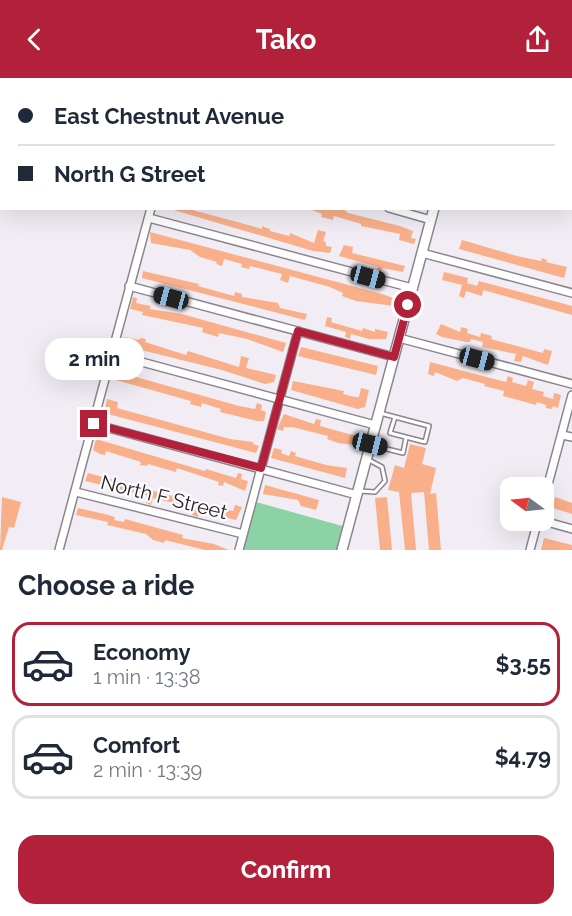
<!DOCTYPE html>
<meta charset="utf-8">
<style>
:root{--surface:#fff;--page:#f2f2f3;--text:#1f2937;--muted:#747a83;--line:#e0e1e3;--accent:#b3203a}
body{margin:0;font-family:Raleway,sans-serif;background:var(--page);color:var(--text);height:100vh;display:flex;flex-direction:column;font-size:22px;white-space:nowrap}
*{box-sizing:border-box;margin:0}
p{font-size:20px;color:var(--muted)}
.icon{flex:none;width:33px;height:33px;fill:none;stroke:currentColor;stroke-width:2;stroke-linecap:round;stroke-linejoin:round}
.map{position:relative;height:472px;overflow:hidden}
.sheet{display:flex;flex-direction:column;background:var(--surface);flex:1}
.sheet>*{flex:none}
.guide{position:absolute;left:0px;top:0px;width:573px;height:132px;box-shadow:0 6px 24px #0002;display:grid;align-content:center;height:132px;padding:0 18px;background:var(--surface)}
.needle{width:39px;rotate:285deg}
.buttons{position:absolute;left:500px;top:399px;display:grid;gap:12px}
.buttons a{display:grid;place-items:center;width:54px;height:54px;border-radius:12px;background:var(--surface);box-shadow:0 6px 24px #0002;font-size:30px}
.end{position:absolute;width:27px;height:27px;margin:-14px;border:8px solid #b3203a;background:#fff;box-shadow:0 0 0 3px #fff}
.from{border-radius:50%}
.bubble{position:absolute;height:42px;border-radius:18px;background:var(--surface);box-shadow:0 6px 24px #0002;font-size:20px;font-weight:700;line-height:42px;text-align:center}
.car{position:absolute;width:18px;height:36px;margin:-18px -9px;border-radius:8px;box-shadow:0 0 4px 2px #0007;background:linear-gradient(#222 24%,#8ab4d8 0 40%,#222 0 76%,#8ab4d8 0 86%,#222 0)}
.guide b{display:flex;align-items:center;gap:21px;height:57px;font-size:22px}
.guide b+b{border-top:2px solid var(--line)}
.guide i{width:15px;height:15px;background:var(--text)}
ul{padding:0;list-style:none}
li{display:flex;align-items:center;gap:18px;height:84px;margin:0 12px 9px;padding:0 6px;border:3px solid var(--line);border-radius:18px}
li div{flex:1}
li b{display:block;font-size:22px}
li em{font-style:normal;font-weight:700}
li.current{border-color:var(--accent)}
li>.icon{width:54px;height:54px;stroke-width:1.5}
h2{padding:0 18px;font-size:27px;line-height:72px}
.primary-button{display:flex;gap:12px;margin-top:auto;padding:12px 18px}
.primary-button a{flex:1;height:69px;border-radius:18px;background:var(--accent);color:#fff;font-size:24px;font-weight:700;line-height:69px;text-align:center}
header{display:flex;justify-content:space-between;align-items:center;height:78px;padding:0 18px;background:var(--accent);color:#fff;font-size:27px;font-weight:700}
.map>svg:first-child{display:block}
.green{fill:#8cd2a5}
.building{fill:#f9b08a}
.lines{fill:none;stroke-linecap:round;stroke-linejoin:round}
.lane-casing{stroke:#8a868d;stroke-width:6}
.street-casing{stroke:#8a868d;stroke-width:10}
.secondary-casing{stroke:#8a868d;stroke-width:12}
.lane{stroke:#fff;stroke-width:3}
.street{stroke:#fff;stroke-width:7}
.secondary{stroke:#fff;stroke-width:9}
.route{stroke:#b3203a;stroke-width:8}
.labels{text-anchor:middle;stroke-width:4.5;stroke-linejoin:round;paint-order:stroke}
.street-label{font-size:20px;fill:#262427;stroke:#fdfcff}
</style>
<header><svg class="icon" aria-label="back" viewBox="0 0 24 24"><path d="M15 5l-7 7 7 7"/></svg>Tako<svg class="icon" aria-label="share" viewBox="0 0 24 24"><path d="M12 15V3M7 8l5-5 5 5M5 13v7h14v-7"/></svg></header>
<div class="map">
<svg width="572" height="472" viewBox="0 0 572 472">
<rect width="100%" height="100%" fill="#f2edf5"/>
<path class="green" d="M256,424L346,449L340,472H243Z"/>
<g class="building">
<path d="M167,130H185L252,148L262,151V148L270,151V153L289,158L290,155L314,165L318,152L326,154L323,163L326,164V168L332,169L330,175L313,173Z"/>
<path d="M307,130H342L348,135L400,148L413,153L411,160L416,161L414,166L399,162L400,156L361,148V146L334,138L333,142L321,139L322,136Z"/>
<path d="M150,154L382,216L396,221L394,228L356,223L342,218L343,215L330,209L290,198L288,205L280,202L282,196L250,188L249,191L241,189L242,186L224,181L222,188L216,186L217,184L200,179L190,172L151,165Z"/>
<path d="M462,162L517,178L541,183L542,180L547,182L546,184L567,189L564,200L459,171Z"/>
<path d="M344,167L353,169L352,175L405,188L403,194L382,190L381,195L376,194L378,189L339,178Z"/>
<path d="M143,193L199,206L198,208L234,218L235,214L242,216V219L278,225L280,230L307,236L305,242L142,200Z"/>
<path d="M444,194L468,200L467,205L477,208L479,203L572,228V237L483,212L482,218L466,213L464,220L459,218L462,207L442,202Z"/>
<path d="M133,219L137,220L136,225L151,228L150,231L182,236L286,265L283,274L247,261L219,255L218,259L202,254L203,250L199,249L142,237L143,234L130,231Z"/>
<path d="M327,239L332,240L331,244L362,253L363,250L375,254V251L388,254L386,261H369L351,256L350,261L345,259L346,254L325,248Z"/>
<path d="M441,246L460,254L461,249L468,251L467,255L480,259L481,255L492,258L491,261L539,274L543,275L544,271L552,273L548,287L523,278L521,284L514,283L516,276L482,269L483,264L471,261L470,264H466L442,259L436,256Z"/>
<path d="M124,259L139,262L140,260L146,261L145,264L186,277L188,273L239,289L241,278L249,280L246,290L276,297L274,304L265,306L222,292L141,272L140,274L136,273L137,270L122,267Z"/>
<path d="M301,269L378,288L376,297L298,278Z"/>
<path d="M430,284L506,304L508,298L513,300L512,304L526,308L528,302L534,304L532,311L544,314L543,318L553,321L554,315L561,317L558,330L553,328L552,331L546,330V327L537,324L536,327L503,318L504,313L484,308L485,306L463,300L457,303L435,294L434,298L428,296Z"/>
<path d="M115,293L239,328L255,331L257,325L262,327L261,332L266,334L264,343H257L220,334L221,331L202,325L201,329L190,326L191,323L112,301Z"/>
<path d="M293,303L339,312L344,313L343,316L355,319H359L361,310L369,312L365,329L358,331L291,312Z"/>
<path d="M107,321L118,324L117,330L230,361L253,364V366L259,368L256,375L104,335Z"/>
<path d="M284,336L314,346L316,341L321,342L320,348L356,358L354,367L338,365L327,361L328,358L292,349H284L283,353L277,351Z"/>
<path d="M96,361L205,393L206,391L236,400L238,395L242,396L241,401L248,403L245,413L224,404L223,408L218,407L219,404L177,390L176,394L148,386L147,388L140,387L141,384L106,373L105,377L100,376L93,372Z"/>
<path d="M410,366L426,370L422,386L436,390L430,416L436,415L441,472H429L424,414L411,415L416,472H405L399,414L388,412L395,387L404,390Z"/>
<path d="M274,370L282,372L281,375L289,378L291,373L296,375L295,378L326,387L347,390L345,400L271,380Z"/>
<path d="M88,395L180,420L181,416L186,418L185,420L190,423L212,429L233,433L235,427L242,429L236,442L200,433L198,439L192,437L194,432L178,426L153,420L151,427L146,425L148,418L85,403Z"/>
<path d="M265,407L319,422L316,432L301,428L298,422L263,416Z"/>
<path d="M2,419L21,424L14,450L9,449L2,472H0Z"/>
<path d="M387,419L392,472H380L375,420Z"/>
<path d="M555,419L572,425V436L553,430Z"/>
<path d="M78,430L105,436L115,439L114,442L124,444L125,441L183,457L182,460L214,466L229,472H205L165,462L164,465L153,462L146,456L107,447L108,444L76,437Z"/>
<path d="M544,460L572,467V472H541Z"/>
</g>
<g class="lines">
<g class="lane-casing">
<g id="lane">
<path d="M380,335L429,348L425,364L390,355L395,339"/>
<path d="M371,367L403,375L406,360"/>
<path d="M359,413L375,414L385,403L382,389L367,381"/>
</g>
</g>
<g class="street-casing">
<g id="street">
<path d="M215,0L220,2"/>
<path d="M389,130L431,142"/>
<path d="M149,140L412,210"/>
<path d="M422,175L572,215"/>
<path d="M129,208L394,279"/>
<path d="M399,260L572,306"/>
<path d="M112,276L375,347"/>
<path d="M94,346L357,417"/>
<path d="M562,357L572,359"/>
<path d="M76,414L243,456"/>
<path d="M543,425L572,317"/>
<path d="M540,442L572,451"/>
<path d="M59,472L151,130"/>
<path d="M239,472L298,253"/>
<path d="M530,472L538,442"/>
</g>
</g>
<g class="secondary-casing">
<g id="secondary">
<path d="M468,2L469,0"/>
<path d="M342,472L434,130"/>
</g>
</g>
<use href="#lane" class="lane"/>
<use href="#street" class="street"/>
<use href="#secondary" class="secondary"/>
</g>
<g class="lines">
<path class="route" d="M94,346L261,390L298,253L394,279L408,227"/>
</g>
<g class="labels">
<g class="street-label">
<text transform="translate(164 419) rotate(14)" y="7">North F Street</text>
</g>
</g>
</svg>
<div class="buttons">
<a><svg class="needle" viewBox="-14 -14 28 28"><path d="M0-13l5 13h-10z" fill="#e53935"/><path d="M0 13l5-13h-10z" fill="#747a83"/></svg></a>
</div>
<i class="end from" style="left:408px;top:227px"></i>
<i class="end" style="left:94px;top:346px"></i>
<div class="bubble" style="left:45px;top:260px;width:99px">2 min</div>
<i class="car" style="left:368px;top:199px;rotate:105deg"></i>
<i class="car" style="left:171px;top:220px;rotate:285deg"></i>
<i class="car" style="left:477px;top:281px;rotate:105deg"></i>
<i class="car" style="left:370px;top:366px;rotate:104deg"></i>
<div class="guide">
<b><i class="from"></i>East Chestnut Avenue</b>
<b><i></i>North G Street</b>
</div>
</div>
<section class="sheet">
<h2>Choose a ride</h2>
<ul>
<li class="current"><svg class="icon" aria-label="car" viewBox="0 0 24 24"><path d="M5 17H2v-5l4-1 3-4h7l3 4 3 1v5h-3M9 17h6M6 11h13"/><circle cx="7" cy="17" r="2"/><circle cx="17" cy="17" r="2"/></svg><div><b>Economy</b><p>1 min · 13:38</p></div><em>$3.55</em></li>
<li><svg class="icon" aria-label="car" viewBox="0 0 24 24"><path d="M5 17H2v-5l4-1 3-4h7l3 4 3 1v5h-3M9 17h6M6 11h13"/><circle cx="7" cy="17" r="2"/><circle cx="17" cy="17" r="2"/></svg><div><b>Comfort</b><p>2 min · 13:39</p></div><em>$4.79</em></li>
</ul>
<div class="primary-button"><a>Confirm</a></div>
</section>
